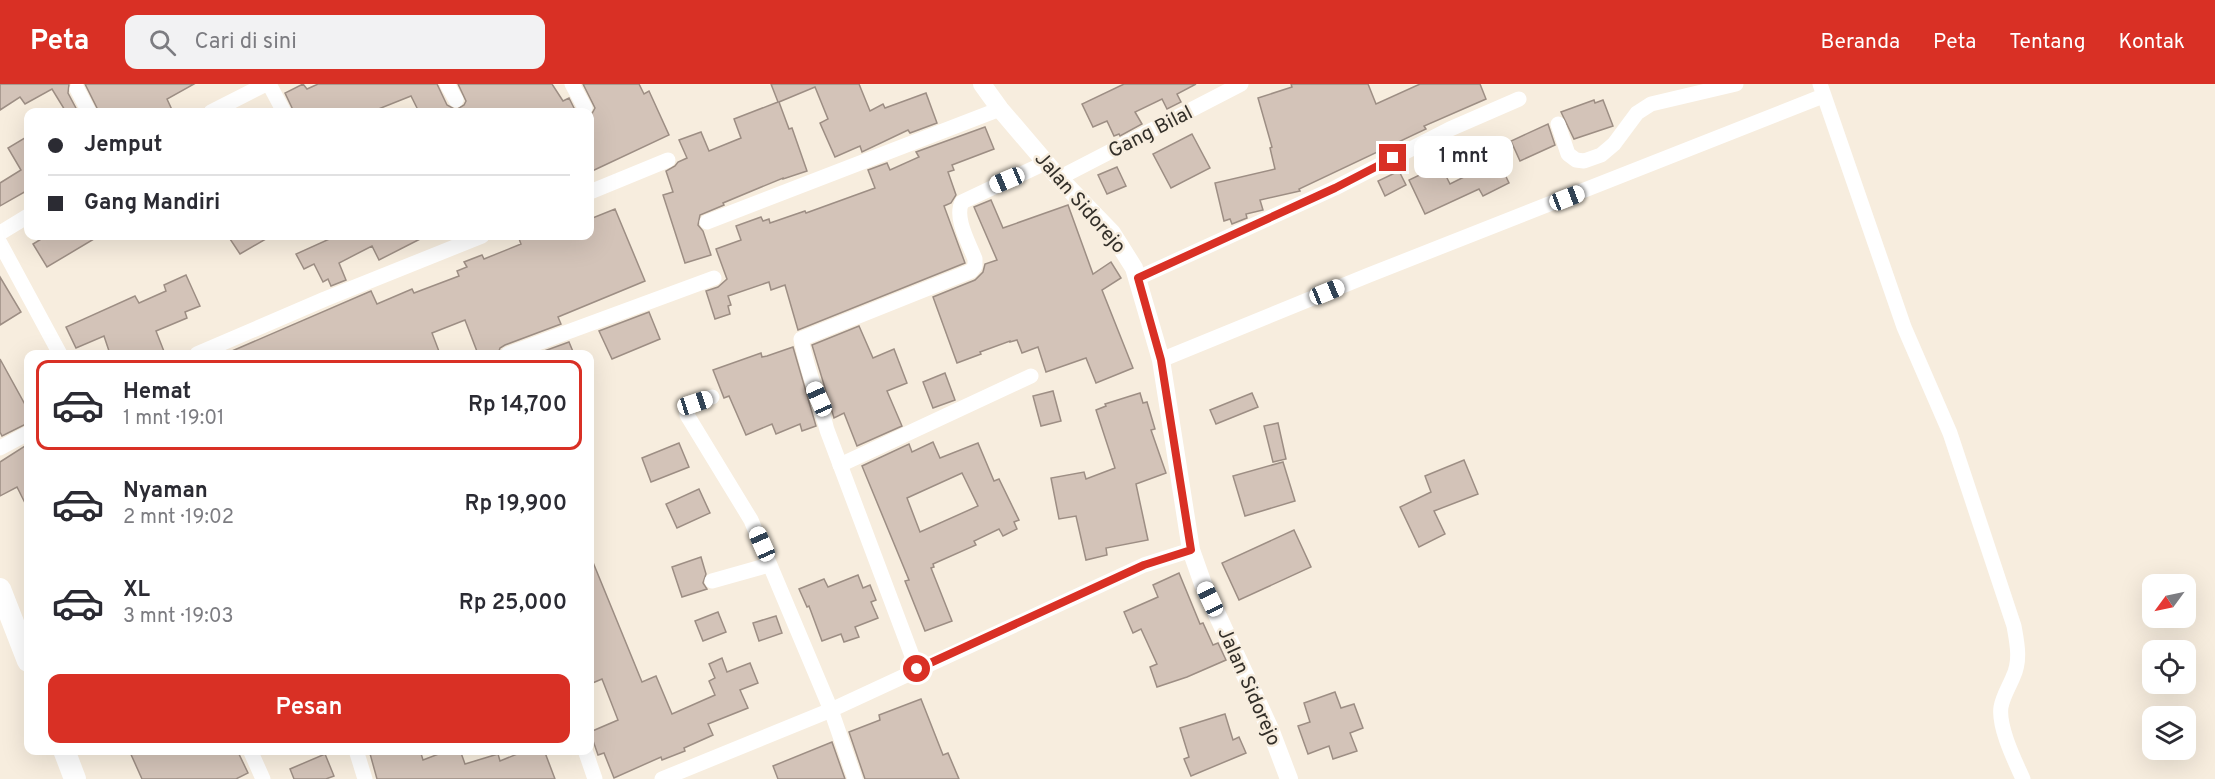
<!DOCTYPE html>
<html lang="id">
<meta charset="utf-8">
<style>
:root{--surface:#fff;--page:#f2f2f3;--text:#2b2b33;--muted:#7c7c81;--line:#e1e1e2;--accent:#d93025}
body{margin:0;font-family:Overpass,sans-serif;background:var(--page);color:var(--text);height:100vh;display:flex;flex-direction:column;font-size:22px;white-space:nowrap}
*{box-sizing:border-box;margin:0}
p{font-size:20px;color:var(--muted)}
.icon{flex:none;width:33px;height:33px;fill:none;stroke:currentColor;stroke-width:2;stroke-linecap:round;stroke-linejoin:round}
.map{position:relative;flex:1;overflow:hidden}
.details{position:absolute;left:24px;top:266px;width:570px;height:405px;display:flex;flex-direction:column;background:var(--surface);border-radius:12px;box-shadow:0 6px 24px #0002}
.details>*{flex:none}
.top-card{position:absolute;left:24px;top:24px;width:570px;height:132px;border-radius:12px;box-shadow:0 6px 24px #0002;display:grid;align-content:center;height:132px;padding:0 24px;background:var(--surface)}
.needle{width:39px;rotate:237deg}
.fabs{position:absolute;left:2142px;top:490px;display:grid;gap:12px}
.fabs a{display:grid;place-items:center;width:54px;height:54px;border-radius:12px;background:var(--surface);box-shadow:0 6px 24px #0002;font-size:30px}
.end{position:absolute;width:27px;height:27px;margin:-14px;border:8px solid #d93025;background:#fff;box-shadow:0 0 0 3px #fff}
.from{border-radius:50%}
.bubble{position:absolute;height:42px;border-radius:12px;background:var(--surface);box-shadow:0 6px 24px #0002;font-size:20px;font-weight:600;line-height:42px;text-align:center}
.car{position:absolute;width:18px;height:36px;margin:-18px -9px;border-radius:8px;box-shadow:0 0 4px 2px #0007;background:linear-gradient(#fff 24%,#345 0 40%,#fff 0 76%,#345 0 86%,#fff 0)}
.top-card b{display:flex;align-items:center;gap:21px;height:57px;font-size:22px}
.top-card b+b{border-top:2px solid var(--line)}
.top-card i{width:15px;height:15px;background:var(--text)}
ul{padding:10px 0 0;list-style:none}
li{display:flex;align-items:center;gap:18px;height:90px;margin:0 12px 9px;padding:0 12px;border:3px solid transparent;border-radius:12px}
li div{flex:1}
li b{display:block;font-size:22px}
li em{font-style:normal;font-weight:600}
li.current{border-color:var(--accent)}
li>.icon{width:54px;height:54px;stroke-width:1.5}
.cta{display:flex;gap:12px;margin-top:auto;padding:12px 24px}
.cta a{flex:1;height:69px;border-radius:12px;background:var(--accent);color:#fff;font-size:24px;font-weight:600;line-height:69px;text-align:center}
header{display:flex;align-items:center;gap:36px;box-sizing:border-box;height:84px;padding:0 30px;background:var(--accent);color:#fff}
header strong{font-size:28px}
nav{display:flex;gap:33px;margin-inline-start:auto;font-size:21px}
.search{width:420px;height:54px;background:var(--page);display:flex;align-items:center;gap:15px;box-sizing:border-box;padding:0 21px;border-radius:12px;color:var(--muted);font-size:22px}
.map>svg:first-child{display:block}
.building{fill:#d3c3b8;stroke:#9d8e84;stroke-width:1.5;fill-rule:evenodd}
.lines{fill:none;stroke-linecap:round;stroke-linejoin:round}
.minor{stroke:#fff;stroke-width:15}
.tertiary{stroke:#fff;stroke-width:18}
.primary{stroke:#fff;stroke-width:22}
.route{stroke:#d93025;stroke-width:8}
.labels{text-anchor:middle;stroke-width:5;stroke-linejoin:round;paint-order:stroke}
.street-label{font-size:20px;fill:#332f29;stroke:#f7edde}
</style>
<header>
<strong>Peta</strong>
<div class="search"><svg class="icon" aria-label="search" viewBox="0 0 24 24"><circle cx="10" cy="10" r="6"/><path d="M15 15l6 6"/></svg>Cari di sini</div>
<nav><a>Beranda</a><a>Peta</a><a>Tentang</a><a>Kontak</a></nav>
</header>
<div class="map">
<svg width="2215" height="695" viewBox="0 0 2215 695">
<rect width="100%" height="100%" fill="#f7edde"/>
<g class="building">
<path d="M0,0H69L68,9L78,28H66L52,5L25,20L20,13L0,26Z"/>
<path d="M85,0H194L167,15L173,28H99Z"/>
<path d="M303,0L307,5L318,0H437L447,21L456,26L464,21L466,17L458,0H552L563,17L569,14L576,28H419L411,12L371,28H294L285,9Z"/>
<path d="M583,0H639L644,10L649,7L669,51L590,88V33L595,24Z"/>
<path d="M771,0H859L870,27L883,20L885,24L926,9L937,39L910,49L908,46L862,68L860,62L835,73L820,39L828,35L815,3L779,18L789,45L792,44L807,87L783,95V94L723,119L724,121L700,131L698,141L703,147L711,171L685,179L663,111L673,108L666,87L675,82L678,78L687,74L679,56L701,48L709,67L741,54L734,35L778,18Z"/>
<path d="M1124,0H1196L1177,10L1181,18L1167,25L1162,15L1135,28L1142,40L1120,52L1119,50L1114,52L1107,37L1093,43L1082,20Z"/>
<path d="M1291,0H1368L1376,20L1420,0H1480L1486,15L1424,42L1426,45L1299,105L1300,107L1260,116L1263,126L1246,130L1247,134L1232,140L1230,135L1224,137L1215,99L1275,85L1270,64L1272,63L1258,14L1292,3Z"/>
<path d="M1594,16L1595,19L1603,16L1613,42L1574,55L1561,28Z"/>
<path d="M1548,40L1555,61L1520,77L1511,57Z"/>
<path d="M985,43L994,65L952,81L954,86L948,88L956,111L951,119L944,122L965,179L798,246L785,201L771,206L769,198L728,212L731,221L728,222L730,230L715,235L706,207L718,203L727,195L716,165L741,156L736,142L761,133L763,137L769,135L770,139L805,127L806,129L875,104L868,86L887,79L890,86L919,73L916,68Z"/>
<path d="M1192,50L1210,84L1171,104L1153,70Z"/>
<path d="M28,52V106L0,122V99L21,86L8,64Z"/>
<path d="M1498,76L1509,99L1483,112L1479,105L1425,130L1409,96L1434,84L1439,93L1445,90L1450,100Z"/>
<path d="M1117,83L1126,102L1107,110L1098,91Z"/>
<path d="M1399,87L1406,101L1385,112L1378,97Z"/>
<path d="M991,116L1003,144L1068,121L1093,190L1111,178L1121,194L1102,206L1133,284L1096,299L1086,274L1046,288L1038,263L1022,269L1017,256L1010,258V257L980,268L981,270L957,279L933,213L975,196L983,188L985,180L997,176L974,123Z"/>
<path d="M615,125L645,197L558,233L561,240L505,261L500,264L498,270H478L465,236L432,249L440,270H225L371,207L377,220L412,205L414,209L459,192L457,187L467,183L464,178L482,171L484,175L521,160L518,152H590V135Z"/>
<path d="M46,152H99L47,183L33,160Z"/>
<path d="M228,152H271L240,170Z"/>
<path d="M336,152H426L379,176L372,162L339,179L346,196L331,202L328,195L323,198L314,180L304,185L296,170Z"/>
<path d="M186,191L200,222L185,228L187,234L156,247L165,270H110L104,252L76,264L66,243L135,212L139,219L166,207L164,201Z"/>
<path d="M0,193L21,228L0,241Z"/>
<path d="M649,228L660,255L612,275L599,247Z"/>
<path d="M859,242L873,274L894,265L907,299L887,307L902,342L857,362L844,329L834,334L812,261Z"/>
<path d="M569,258L574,270H536Z"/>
<path d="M793,263L816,342L802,347L800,340L776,350L772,340L746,351L729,312L724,314L713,286L761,269L762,273L767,272Z"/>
<path d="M0,275L28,326V339L2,352L0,348Z"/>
<path d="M945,289L955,316L933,324L923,298Z"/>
<path d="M1053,307L1061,337L1041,342L1033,312Z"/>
<path d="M1140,309L1143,319L1147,318L1155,345L1151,346L1166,389L1136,400L1148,456L1106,464L1107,471L1086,476L1076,432L1059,435L1051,394L1084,388L1086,395L1115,384L1096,326L1106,322L1105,320Z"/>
<path d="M1252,309L1258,323L1216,340L1210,326Z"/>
<path d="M1278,339L1286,375L1273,378L1264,342Z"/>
<path d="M933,358L940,374L978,359L994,397L999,395L1019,436L1014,438L1017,445L1003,452L999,445L974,457L976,461L933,480L934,483L931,484L952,537L925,547L905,497L909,496L862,382L909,360L912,368ZM962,389L978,422L920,448L907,414Z"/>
<path d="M679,359L689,383L651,398L642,374Z"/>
<path d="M28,360V425L17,403L0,412V378Z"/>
<path d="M1464,376L1478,410L1434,427L1445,450L1419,463L1400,423L1431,408L1425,392Z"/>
<path d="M1283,378L1295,417L1245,432L1233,392Z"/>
<path d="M699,405L710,429L677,444L666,420Z"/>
<path d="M1294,446L1311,483L1239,516L1222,479Z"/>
<path d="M590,471L642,598L656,592L672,630L715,611L709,597L715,594L709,580L722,574L727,588L750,579L758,599L740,606L748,624L708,640L713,651L684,664L685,667L662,676L661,673L614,694L604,669L598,671L590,648L618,636L602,595L590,600Z"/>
<path d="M701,473L706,490L703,499L707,505L682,513L672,483Z"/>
<path d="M1179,489L1200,540L1203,539L1213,561L1218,559L1226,576L1187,593L1157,603L1150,583L1157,580L1141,545L1133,549L1124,528L1158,513L1153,501Z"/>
<path d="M858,491L863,504L870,501L876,516L871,518L878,534L855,543L859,553L844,558L841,550L822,557L809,522L807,523L799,505L824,495L828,503Z"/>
<path d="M718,528L726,548L703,557L695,537Z"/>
<path d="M776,532L782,549L759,557L753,539Z"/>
<path d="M1335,608L1341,624L1354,620L1363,644L1350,649L1357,667L1333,675L1329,662L1308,670L1298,642L1310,638L1304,619Z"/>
<path d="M921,615L943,671L948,669L959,695H865L849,648L880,636L879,631Z"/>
<path d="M1225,630L1233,656L1239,653L1246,669L1191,692L1184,675L1189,673L1180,644Z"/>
<path d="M832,658L845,695H778L773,682Z"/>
<path d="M129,666H237L248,689L236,695H142Z"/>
<path d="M369,666H420L423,676L449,666H460L465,680L498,670L500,677L527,666H544L555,695H377Z"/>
<path d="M325,670L334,692L326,695H294L290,685Z"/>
</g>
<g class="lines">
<g class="minor">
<path d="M269,0L284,28"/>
<path d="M447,0L456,16"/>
<path d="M572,0L585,24"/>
<path d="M1820,0L1904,243L1950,349L2014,542C2017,559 2021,576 2013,593C2009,603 2003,612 2001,623C1998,643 2015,677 2023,695"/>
<path d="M77,5L89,28"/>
<path d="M211,28L266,0"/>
<path d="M1558,40L1568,70L1576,76L1584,77L1601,71L1614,60L1637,29L1651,20L1736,0"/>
<path d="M1059,94L1241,0"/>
<path d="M590,108L668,76"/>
<path d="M707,138L1000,25"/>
<path d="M0,149L28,132"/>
<path d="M0,159L60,270"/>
<path d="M1138,194L1335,104L1450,45L1519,15"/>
<path d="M197,270L325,215L482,152"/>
<path d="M508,270L714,194"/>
<path d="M1161,276L1369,191L1823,12"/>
<path d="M712,313L695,319L686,324L687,331L751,436L831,626L855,695"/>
<path d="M0,364L28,349"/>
<path d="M840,381L1031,292"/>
<path d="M712,497L769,481"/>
<path d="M917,585L827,346C819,315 807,286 801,255L971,187L975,182V175C969,159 954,134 962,118L1047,78"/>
<path d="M250,666L263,695"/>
<path d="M356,666L365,695"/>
<path d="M585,666L595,695"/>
<path d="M662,695L831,626L1144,481L1191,466"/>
</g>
<path class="tertiary" d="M982,0L1000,25L1059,94L1112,149L1134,184L1161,276L1191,466L1203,500L1270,645L1289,695"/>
<g class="primary">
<path d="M0,505L28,577"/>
<path d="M64,666L75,695"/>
</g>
</g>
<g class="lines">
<path class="route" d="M917,585L1144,481L1191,466L1161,276L1138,194L1335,104L1393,74"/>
</g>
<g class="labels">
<g class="street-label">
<text transform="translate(1150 47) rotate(-27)" y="7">Gang Bilal</text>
<text transform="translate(1081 118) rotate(49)" y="7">Jalan Sidorejo</text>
<text transform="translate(1250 602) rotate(66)" y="7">Jalan Sidorejo</text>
</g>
</g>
</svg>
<div class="fabs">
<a><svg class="needle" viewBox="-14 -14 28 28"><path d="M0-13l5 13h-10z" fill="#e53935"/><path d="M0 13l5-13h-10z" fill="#7c7c81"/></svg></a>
<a><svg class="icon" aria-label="locate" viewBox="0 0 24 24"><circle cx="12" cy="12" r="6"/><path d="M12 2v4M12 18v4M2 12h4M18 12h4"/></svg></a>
<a><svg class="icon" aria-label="layers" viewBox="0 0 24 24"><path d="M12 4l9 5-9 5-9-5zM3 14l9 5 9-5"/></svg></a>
</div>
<i class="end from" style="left:917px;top:585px"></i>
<i class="end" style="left:1393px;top:74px"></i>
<div class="bubble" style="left:1414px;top:52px;width:99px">1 mnt</div>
<i class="car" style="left:1007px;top:96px;rotate:247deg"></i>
<i class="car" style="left:1567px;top:114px;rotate:69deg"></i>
<i class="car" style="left:1327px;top:208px;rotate:68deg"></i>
<i class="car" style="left:819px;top:315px;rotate:336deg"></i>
<i class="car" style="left:695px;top:319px;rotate:72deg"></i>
<i class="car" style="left:762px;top:460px;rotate:336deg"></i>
<i class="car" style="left:1210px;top:515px;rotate:335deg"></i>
<div class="top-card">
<b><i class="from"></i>Jemput</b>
<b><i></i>Gang Mandiri</b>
</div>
<section class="details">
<ul>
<li class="current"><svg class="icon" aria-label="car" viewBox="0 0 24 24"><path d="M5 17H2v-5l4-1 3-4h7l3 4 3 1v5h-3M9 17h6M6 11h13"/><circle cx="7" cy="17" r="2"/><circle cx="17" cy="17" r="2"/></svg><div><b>Hemat</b><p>1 mnt · 19:01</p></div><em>Rp 14,700</em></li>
<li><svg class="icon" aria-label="car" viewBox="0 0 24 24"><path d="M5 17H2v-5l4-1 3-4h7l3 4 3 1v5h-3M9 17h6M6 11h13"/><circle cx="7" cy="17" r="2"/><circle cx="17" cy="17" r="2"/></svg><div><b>Nyaman</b><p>2 mnt · 19:02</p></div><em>Rp 19,900</em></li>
<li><svg class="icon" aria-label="car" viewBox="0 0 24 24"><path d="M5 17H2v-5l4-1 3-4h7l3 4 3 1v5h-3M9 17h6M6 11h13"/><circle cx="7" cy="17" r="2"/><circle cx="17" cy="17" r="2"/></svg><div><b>XL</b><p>3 mnt · 19:03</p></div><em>Rp 25,000</em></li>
</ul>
<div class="cta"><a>Pesan</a></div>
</section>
</div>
